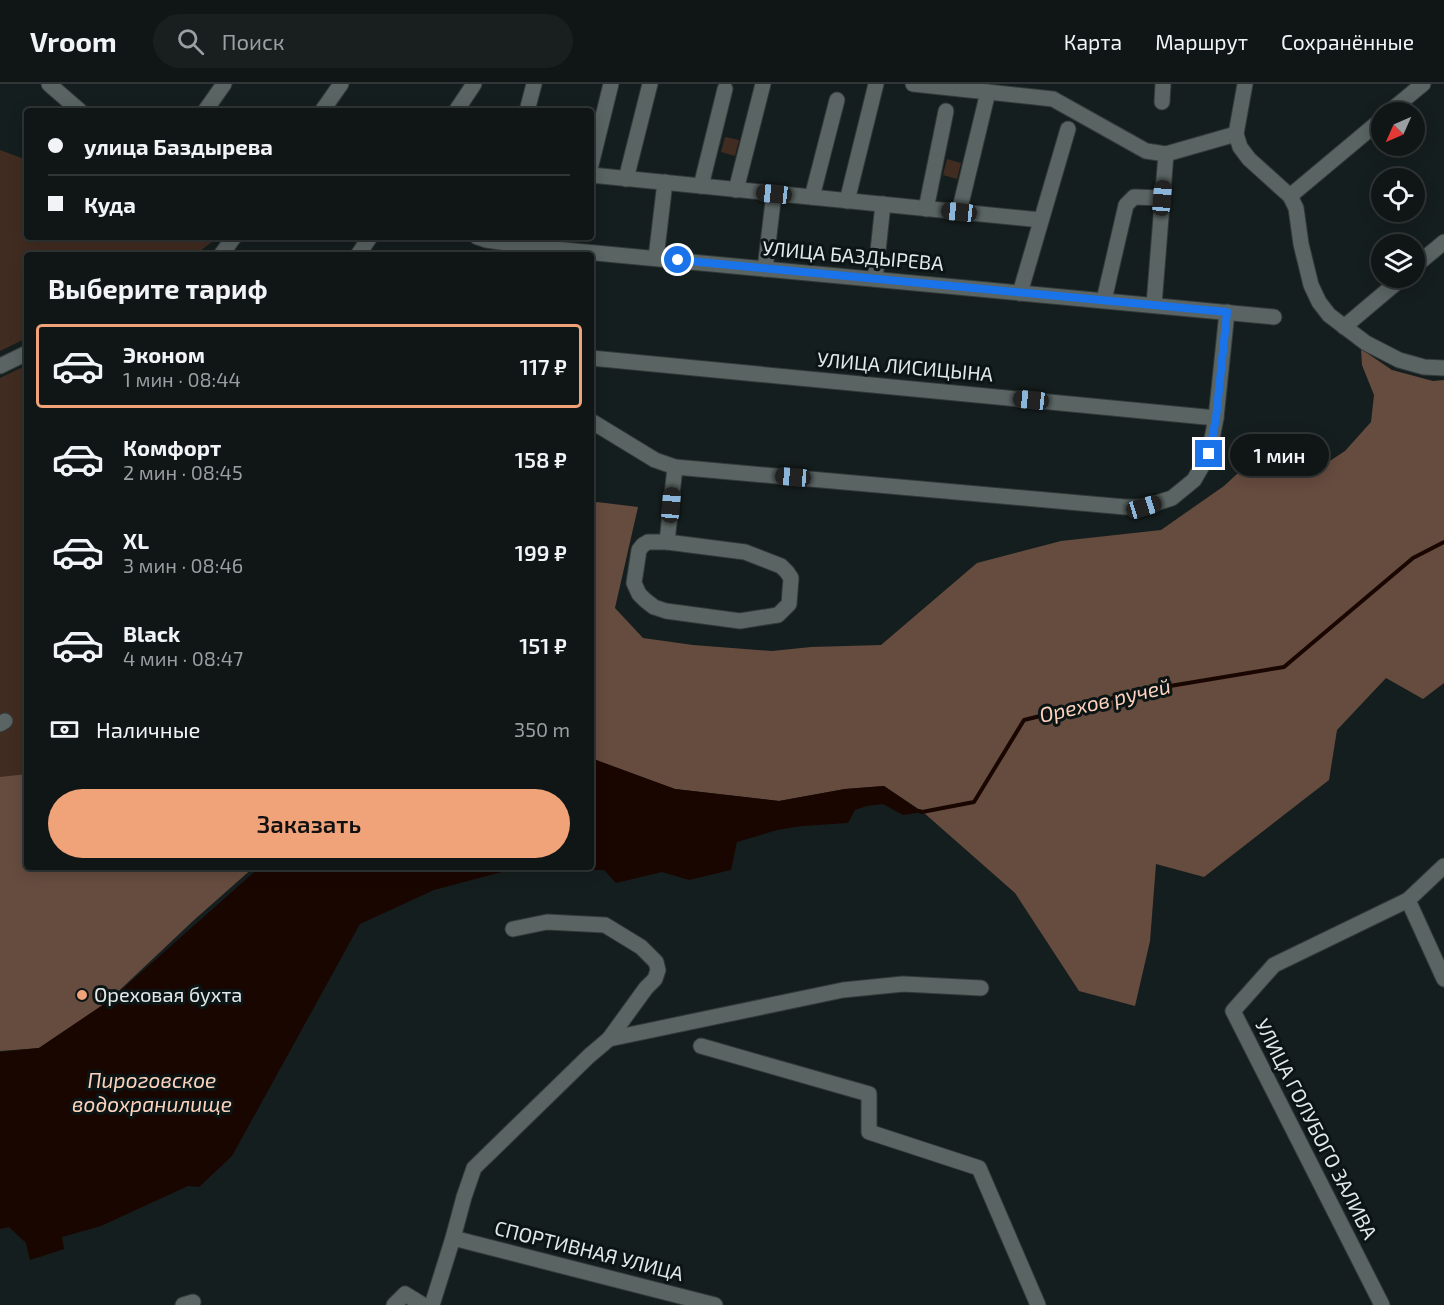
<!DOCTYPE html>
<html lang="ru">
<meta charset="utf-8">
<style>
:root{--surface:#101616;--page:#191f1f;--text:#f1f3f6;--muted:#9c9fa1;--line:#303535;--accent:#f0a279}
body{margin:0;font-family:"Exo 2",sans-serif;background:var(--page);color:var(--text);height:100vh;display:flex;flex-direction:column;font-size:22px;white-space:nowrap}
*{box-sizing:border-box;margin:0}
p{font-size:20px;color:var(--muted)}
.icon{flex:none;width:33px;height:33px;fill:none;stroke:currentColor;stroke-width:2;stroke-linecap:round;stroke-linejoin:round}
.map{position:relative;flex:1;overflow:hidden}
.sheet{position:absolute;left:24px;top:168px;width:570px;height:618px;display:flex;flex-direction:column;background:var(--surface);border-radius:6px;box-shadow:0 3px 15px #0003,0 0 0 2px var(--line)}
.sheet>*{flex:none}
.hud{position:absolute;left:24px;top:24px;width:570px;height:132px;border-radius:6px;box-shadow:0 3px 15px #0003,0 0 0 2px var(--line);display:grid;align-content:center;height:132px;padding:0 24px;background:var(--surface)}
.needle{width:39px;rotate:225deg}
.fabs{position:absolute;left:1371px;top:18px;display:grid;gap:12px}
.fabs a{display:grid;place-items:center;width:54px;height:54px;border-radius:50%;background:var(--surface);box-shadow:0 3px 15px #0003,0 0 0 2px var(--line);font-size:30px}
.end{position:absolute;width:27px;height:27px;margin:-14px;border:8px solid #1a73e8;background:#fff;box-shadow:0 0 0 3px #fff}
.from{border-radius:50%}
.bubble{position:absolute;height:42px;border-radius:21px;background:var(--surface);box-shadow:0 3px 15px #0003,0 0 0 2px var(--line);font-size:20px;font-weight:600;line-height:42px;text-align:center}
.car{position:absolute;width:18px;height:36px;margin:-18px -9px;border-radius:8px;box-shadow:0 0 4px 2px #0007;background:linear-gradient(#222 24%,#8ab4d8 0 40%,#222 0 76%,#8ab4d8 0 86%,#222 0)}
.hud b{display:flex;align-items:center;gap:21px;height:57px;font-size:22px}
.hud b+b{border-top:2px solid var(--line)}
.hud i{width:15px;height:15px;background:var(--text)}
ul{padding:0;list-style:none}
li{display:flex;align-items:center;gap:18px;height:84px;margin:0 12px 9px;padding:0 12px;border:3px solid transparent;border-radius:6px}
li div{flex:1}
li b{display:block;font-size:22px}
li em{font-style:normal;font-weight:600}
li.current{border-color:var(--accent)}
li>.icon{width:54px;height:54px;stroke-width:1.5}
h2{padding:0 24px;font-size:27px;line-height:72px}
.pay{display:flex;align-items:center;gap:15px;height:66px;padding:0 24px;font-size:22px}
.pay p{margin-inline-start:auto}
.button{display:flex;gap:12px;margin-top:auto;padding:12px 24px}
.button a{flex:1;height:69px;border-radius:36px;background:var(--accent);color:#111;font-size:24px;font-weight:600;line-height:69px;text-align:center}
header{display:flex;align-items:center;gap:36px;box-sizing:border-box;height:84px;padding:0 30px;background:var(--surface);border-bottom:2px solid var(--line)}
header strong{font-size:28px}
nav{display:flex;gap:33px;margin-inline-start:auto;font-size:21px}
.search{width:420px;height:54px;background:var(--page);display:flex;align-items:center;gap:15px;box-sizing:border-box;padding:0 21px;border-radius:33px;color:var(--muted);font-size:22px}
.map>svg:first-child{display:block}
.green{fill:#412c21}
.forest{fill:#664c3f}
.water{fill:#1a0600}
.lines{fill:none;stroke-linecap:round;stroke-linejoin:round}
.stream{stroke:#1a0600;stroke-width:4}
.minor-casing{stroke:#333a39;stroke-width:17}
.minor{stroke:#596463;stroke-width:15}
.route{stroke:#1a73e8;stroke-width:8}
.poi-dot{fill:#f0a279;stroke:#0c1515;stroke-width:2}
.labels{text-anchor:middle;stroke-width:6;stroke-linejoin:round;paint-order:stroke}
.street-label{font-size:20px;fill:#e2e9e8;stroke:#0c1515}
.poi-label{font-size:20px;fill:#e2e9e8;stroke:#0c1515;text-anchor:start}
.water-label{font-size:21px;font-style:italic;fill:#fdd2bc;stroke:#0c1515}
</style>
<header>
<strong>Vroom</strong>
<div class="search"><svg class="icon" aria-label="search" viewBox="0 0 24 24"><circle cx="10" cy="10" r="6"/><path d="M15 15l6 6"/></svg>Поиск</div>
<nav><a>Карта</a><a>Маршрут</a><a>Сохранённые</a></nav>
</header>
<div class="map">
<svg width="1444" height="1221" viewBox="0 0 1444 1221">
<rect width="100%" height="100%" fill="#151e1e"/>
<g class="green">
<path d="M725,53L739,56L735,72L721,68Z"/>
<path d="M0,66L27,76V153H206L213,157L195,171H27V254L0,267Z"/>
<path d="M947,75L961,79L957,95L943,91Z"/>
<path d="M27,281V770L0,725V294Z"/>
</g>
<g class="forest">
<path d="M1361,265L1392,286L1433,297L1444,296V599L1423,615L1386,594L1337,646L1329,696L1204,793L1156,780L1150,857L1135,922L1079,907L1015,809L923,728L884,702L845,705L779,717L675,705L591,675V423L597,418L638,423L615,524L643,554L693,561L772,567L811,563L881,561L977,479L1061,457L1161,446L1224,402L1251,377L1281,372L1322,382L1345,367L1371,338L1374,311L1362,281Z"/>
<path d="M27,690V783H254L194,836L106,919L39,964L0,967V693Z"/>
</g>
<path class="water" d="M591,674L675,705L779,717L845,705L884,702L922,728L903,731L883,720L867,722L855,726L848,739L802,742L777,746L737,758L731,786L689,796L662,788L616,799L604,786L513,785L434,806L360,840L232,1072L199,1103L188,1102L101,1142L62,1153L64,1165L30,1176L26,1159L9,1143L0,1145V968L39,964L110,916L260,783H591Z"/>
<g class="lines">
<path class="stream" d="M919,727L922,728L974,718L1024,636L1146,606L1284,583L1413,474L1444,458"/>
<g class="minor-casing">
<g id="minor">
<path d="M49,0L80,27"/>
<path d="M913,0L1053,15L1146,67L1166,70L1236,50"/>
<path d="M1245,0L1236,50L1240,63L1249,75L1290,112L1296,124L1301,160L1311,201L1319,218L1329,231L1366,259L1399,276L1424,283L1444,284"/>
<path d="M1162,18L1163,0"/>
<path d="M205,27L224,0"/>
<path d="M322,27L341,0"/>
<path d="M456,27L474,0"/>
<path d="M527,27L534,0"/>
<path d="M1389,28L1423,0"/>
<path d="M591,81L611,0"/>
<path d="M591,91L1041,136"/>
<path d="M626,95L650,0"/>
<path d="M701,102L725,5"/>
<path d="M736,106L763,0"/>
<path d="M1290,112L1382,35"/>
<path d="M812,113L837,16"/>
<path d="M847,117L876,0"/>
<path d="M926,125L946,27"/>
<path d="M959,128L988,8"/>
<path d="M477,153L486,156L543,164L1274,233"/>
<path d="M221,171L234,153"/>
<path d="M358,171L370,153"/>
<path d="M656,174L665,98"/>
<path d="M1414,183L1444,158"/>
<path d="M765,185L774,109"/>
<path d="M875,195L883,120"/>
<path d="M1020,209L1068,45"/>
<path d="M1104,216L1126,121L1134,113L1162,114"/>
<path d="M1154,221L1166,70"/>
<path d="M1344,243L1402,194"/>
<path d="M591,274L1216,334"/>
<path d="M0,282L27,269"/>
<path d="M591,337L655,376L675,383L1125,423H1144L1172,414L1194,396L1209,370L1216,334L1227,228"/>
<path d="M648,458H667L745,468L781,482L787,488L791,494L789,520L778,531L740,537L666,527L654,523L645,516L639,510L634,499L639,466L643,461Z"/>
<path d="M667,458L675,383"/>
<path d="M0,640L5,637"/>
<path d="M1408,816L1444,895"/>
<path d="M513,845L547,838L605,841L641,863L656,878L658,886L655,895L646,904L609,955"/>
<path d="M701,962L869,1010V1048L979,1084L1038,1221"/>
<path d="M453,1154L715,1221"/>
<path d="M183,1221L193,1218"/>
<path d="M394,1221L405,1210L423,1221"/>
<path d="M432,1221L453,1154L464,1113L474,1084L589,972L609,955L843,906L903,900L981,904"/>
<path d="M1382,1221L1233,927L1274,881L1408,816L1444,782"/>
</g>
</g>
<use href="#minor" class="minor"/>
</g>
<g class="lines">
<path class="route" d="M678,176L1227,228L1216,334L1209,370"/>
</g>
<circle class="poi-dot" cx="82" cy="911" r="6"/>
<g class="labels">
<g class="street-label">
<text transform="translate(853 172) rotate(5)" y="7">УЛИЦА БАЗДЫРЕВА</text>
<text transform="translate(905 283) rotate(5)" y="7">УЛИЦА ЛИСИЦЫНА</text>
<text transform="translate(1316 1045) rotate(63)" y="7">УЛИЦА ГОЛУБОГО ЗАЛИВА</text>
<text transform="translate(589 1167) rotate(14)" y="7">СПОРТИВНАЯ УЛИЦА</text>
</g>
<g class="poi-label">
<text x="94" y="918">Ореховая бухта</text>
</g>
<g class="water-label">
<text transform="translate(1105 617) rotate(-13)" y="7">Орехов ручей</text>
<text x="152" y="1004">Пироговское<tspan x="152" dy="24">водохранилище</tspan></text>
</g>
</g>
</svg>
<div class="fabs">
<a><svg class="needle" viewBox="-14 -14 28 28"><path d="M0-13l5 13h-10z" fill="#e53935"/><path d="M0 13l5-13h-10z" fill="#9c9fa1"/></svg></a>
<a><svg class="icon" aria-label="locate" viewBox="0 0 24 24"><circle cx="12" cy="12" r="6"/><path d="M12 2v4M12 18v4M2 12h4M18 12h4"/></svg></a>
<a><svg class="icon" aria-label="layers" viewBox="0 0 24 24"><path d="M12 4l9 5-9 5-9-5zM3 14l9 5 9-5"/></svg></a>
</div>
<i class="end from" style="left:678px;top:176px"></i>
<i class="end" style="left:1209px;top:370px"></i>
<div class="bubble" style="left:1230px;top:350px;width:99px">1 мин</div>
<i class="car" style="left:774px;top:110px;rotate:276deg"></i>
<i class="car" style="left:1162px;top:114px;rotate:5deg"></i>
<i class="car" style="left:959px;top:128px;rotate:276deg"></i>
<i class="car" style="left:1031px;top:316px;rotate:276deg"></i>
<i class="car" style="left:793px;top:393px;rotate:275deg"></i>
<i class="car" style="left:671px;top:421px;rotate:5deg"></i>
<i class="car" style="left:1144px;top:423px;rotate:73deg"></i>
<div class="hud">
<b><i class="from"></i>улица Баздырева</b>
<b><i></i>Куда</b>
</div>
<section class="sheet">
<h2>Выберите тариф</h2>
<ul>
<li class="current"><svg class="icon" aria-label="car" viewBox="0 0 24 24"><path d="M5 17H2v-5l4-1 3-4h7l3 4 3 1v5h-3M9 17h6M6 11h13"/><circle cx="7" cy="17" r="2"/><circle cx="17" cy="17" r="2"/></svg><div><b>Эконом</b><p>1 мин · 08:44</p></div><em>117 ₽</em></li>
<li><svg class="icon" aria-label="car" viewBox="0 0 24 24"><path d="M5 17H2v-5l4-1 3-4h7l3 4 3 1v5h-3M9 17h6M6 11h13"/><circle cx="7" cy="17" r="2"/><circle cx="17" cy="17" r="2"/></svg><div><b>Комфорт</b><p>2 мин · 08:45</p></div><em>158 ₽</em></li>
<li><svg class="icon" aria-label="car" viewBox="0 0 24 24"><path d="M5 17H2v-5l4-1 3-4h7l3 4 3 1v5h-3M9 17h6M6 11h13"/><circle cx="7" cy="17" r="2"/><circle cx="17" cy="17" r="2"/></svg><div><b>XL</b><p>3 мин · 08:46</p></div><em>199 ₽</em></li>
<li><svg class="icon" aria-label="car" viewBox="0 0 24 24"><path d="M5 17H2v-5l4-1 3-4h7l3 4 3 1v5h-3M9 17h6M6 11h13"/><circle cx="7" cy="17" r="2"/><circle cx="17" cy="17" r="2"/></svg><div><b>Black</b><p>4 мин · 08:47</p></div><em>151 ₽</em></li>
</ul>
<div class="pay"><svg class="icon" aria-label="cash" viewBox="0 0 24 24"><path d="M3 7h18v10H3z"/><circle cx="12" cy="12" r="2"/></svg>Наличные<p>350 m</p></div>
<div class="button"><a>Заказать</a></div>
</section>
</div>
